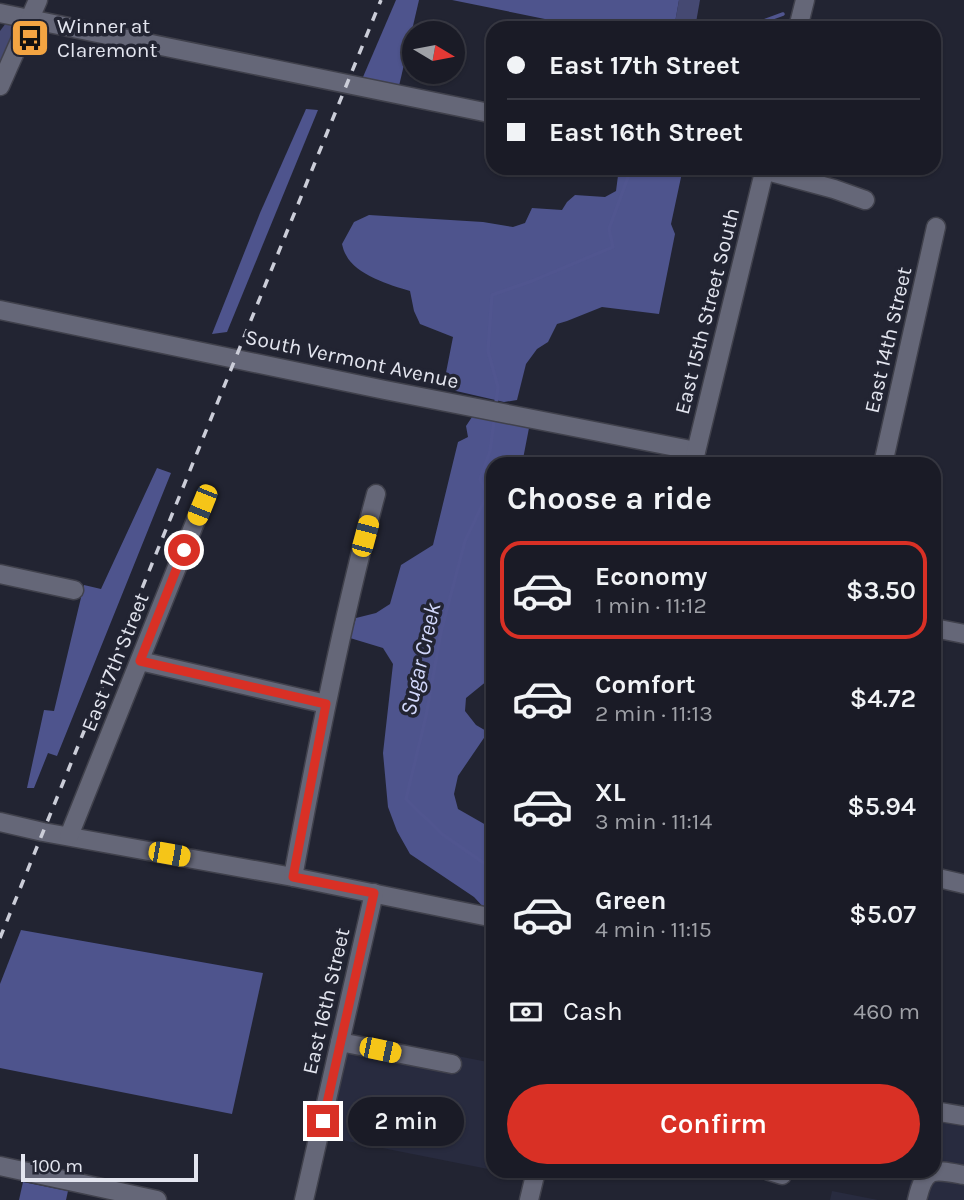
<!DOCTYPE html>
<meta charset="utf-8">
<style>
:root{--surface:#1a1b26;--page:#23242e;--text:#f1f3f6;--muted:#9fa1a7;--line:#383943;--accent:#d93025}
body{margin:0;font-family:Karla,sans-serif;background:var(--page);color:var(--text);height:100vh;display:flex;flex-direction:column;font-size:26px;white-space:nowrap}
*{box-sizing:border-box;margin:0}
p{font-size:23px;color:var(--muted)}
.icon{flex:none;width:38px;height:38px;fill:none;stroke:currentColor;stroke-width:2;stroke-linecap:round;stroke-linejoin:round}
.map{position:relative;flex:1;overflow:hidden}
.details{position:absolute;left:486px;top:457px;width:455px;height:721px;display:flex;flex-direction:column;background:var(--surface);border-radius:21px;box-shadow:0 2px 5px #0004,0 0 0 2px var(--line)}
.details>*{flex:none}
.top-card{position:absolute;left:486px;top:21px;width:455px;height:154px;border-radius:21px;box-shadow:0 2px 5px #0004,0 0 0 2px var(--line);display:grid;align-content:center;height:154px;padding:0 21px;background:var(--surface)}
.needle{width:46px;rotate:100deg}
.fabs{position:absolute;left:402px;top:21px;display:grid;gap:14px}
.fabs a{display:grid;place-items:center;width:63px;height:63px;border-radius:50%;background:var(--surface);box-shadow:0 2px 5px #0004,0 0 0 2px var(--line);font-size:35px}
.scale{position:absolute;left:21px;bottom:18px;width:177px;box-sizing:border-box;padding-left:7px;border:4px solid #e3e5ef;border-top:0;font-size:19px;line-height:24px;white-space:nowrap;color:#e3e5ef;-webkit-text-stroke:5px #222432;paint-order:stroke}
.end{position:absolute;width:32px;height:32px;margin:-16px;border:9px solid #d93025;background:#fff;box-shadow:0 0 0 4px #fff}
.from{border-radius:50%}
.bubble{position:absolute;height:49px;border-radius:24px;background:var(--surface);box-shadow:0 2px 5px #0004,0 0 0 2px var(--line);font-size:23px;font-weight:600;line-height:49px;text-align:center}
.car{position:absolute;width:21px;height:42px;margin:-21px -10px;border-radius:9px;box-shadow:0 0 5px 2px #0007;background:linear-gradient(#f5c518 24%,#345 0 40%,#f5c518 0 76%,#345 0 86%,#f5c518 0)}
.top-card b{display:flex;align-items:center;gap:24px;height:66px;font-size:26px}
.top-card b+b{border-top:2px solid var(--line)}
.top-card i{width:18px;height:18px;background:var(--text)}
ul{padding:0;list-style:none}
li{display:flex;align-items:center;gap:21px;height:98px;margin:0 14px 10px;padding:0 7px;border:4px solid transparent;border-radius:21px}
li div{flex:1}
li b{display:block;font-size:26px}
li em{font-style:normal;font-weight:600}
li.current{border-color:var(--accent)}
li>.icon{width:63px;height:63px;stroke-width:1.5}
h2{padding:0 21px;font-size:32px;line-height:84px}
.pay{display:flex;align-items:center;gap:18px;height:77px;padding:0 21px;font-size:26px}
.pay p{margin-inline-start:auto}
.action{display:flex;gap:14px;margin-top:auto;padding:14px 21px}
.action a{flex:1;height:80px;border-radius:42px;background:var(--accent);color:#fff;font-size:28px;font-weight:600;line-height:80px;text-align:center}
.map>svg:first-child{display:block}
.built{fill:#282b3f}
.green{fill:#454972}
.forest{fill:#4e548d}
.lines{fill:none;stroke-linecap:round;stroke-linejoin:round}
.stream{stroke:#50558f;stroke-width:3.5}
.minor-casing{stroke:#40414c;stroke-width:21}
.minor{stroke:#656778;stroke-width:18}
.rail{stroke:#cbcdd8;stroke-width:3.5;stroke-dasharray:9 9;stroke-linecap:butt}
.route{stroke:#d93025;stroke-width:9}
.labels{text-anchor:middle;stroke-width:7;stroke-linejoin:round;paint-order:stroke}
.poi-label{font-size:21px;fill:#e3e5ef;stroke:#222432;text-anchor:start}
.street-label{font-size:21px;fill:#e3e5ef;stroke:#222432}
.water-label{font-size:23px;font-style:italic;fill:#d2d8fc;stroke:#222432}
</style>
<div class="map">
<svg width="964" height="1200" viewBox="0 0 964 1200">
<rect width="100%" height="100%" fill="#222432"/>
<g class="built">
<path d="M350,1035L493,1063V1170L327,1137Z"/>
<path d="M935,1117L964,1120V1200H906L913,1171H934Z"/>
<path d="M832,1191L878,1200H830Z"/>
</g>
<g class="green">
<path d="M679,0H700L695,28H674Z"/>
<path d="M6,23L16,25L18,28L0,72V31Z"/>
<path d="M358,1099L392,1106L387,1131C371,1124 360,1118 358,1099Z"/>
</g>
<g class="forest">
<path d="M396,0H419L399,86L363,77Z"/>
<path d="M452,0H679L674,28H589Z"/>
<path d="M306,109L318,110L227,332L212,334L260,213Z"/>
<path d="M619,168H683L671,224L675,234L659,314L602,307L567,321L557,324L548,342L537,349L526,364L517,400L504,402L443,388L453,337L420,324L414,311L410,291C390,285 356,275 346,255C344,252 343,248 342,244L354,222L369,215L483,222L513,227L525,223L532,208L562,210L567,202L575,195L605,197L616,191Z"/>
<path d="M472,417L529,428L522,464H494L493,676L466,698L465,711L476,725L488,732L458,776L454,794L458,809L493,829V912L487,911L474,897L410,854L397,831L388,807L383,753L393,664L383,648L350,638L356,618L376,613L390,604L401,565L433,545L458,442L468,437L466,426Z"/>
<path d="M157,468L171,473L57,756L48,753L34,788H27L44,710L54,711L84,585L101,589Z"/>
<path d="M21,930L263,973L232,1114L0,1068V984Z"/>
<path d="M23,1182L68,1191L66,1200H19Z"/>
</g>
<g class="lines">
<g class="stream">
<path d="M745,28L783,14"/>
<path d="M496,402L498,387L488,351L492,295L532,281L613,247L609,229L628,177L629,168"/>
<path d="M494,870L442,834L406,799L426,716L441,632L465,541L487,495L480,479L490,451L494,421"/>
</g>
<g class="minor-casing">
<g id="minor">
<path d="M0,13L494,114"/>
<path d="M798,28L805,0"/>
<path d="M0,86L38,0"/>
<path d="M756,168L834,189L865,200"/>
<path d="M0,310L385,390L696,451"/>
<path d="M693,464L765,168"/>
<path d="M883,464L936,227"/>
<path d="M0,574L74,590"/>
<path d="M934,628L964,634"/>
<path d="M140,661L326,704"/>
<path d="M0,822L43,832L293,877L494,918"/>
<path d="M69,836L202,505"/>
<path d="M293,877C317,748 342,620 376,494"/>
<path d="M934,877L964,884"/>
<path d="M340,1042L452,1064"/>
<path d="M934,1111L964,1116"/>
<path d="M0,1166L157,1200"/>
<path d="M769,1171L782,1175"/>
<path d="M304,1200L374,893"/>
<path d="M529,1200L536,1171"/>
<path d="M917,1200C925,1166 933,1169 964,1175"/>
</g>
</g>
<use href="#minor" class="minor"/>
<path class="rail" d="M0,938L381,0"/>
</g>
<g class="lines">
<path class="route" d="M184,550L140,661L326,704L293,877L374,893L323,1121"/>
</g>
<defs>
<g id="bus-square" transform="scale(2.0125)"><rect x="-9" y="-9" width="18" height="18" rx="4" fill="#f3a442" stroke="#222432"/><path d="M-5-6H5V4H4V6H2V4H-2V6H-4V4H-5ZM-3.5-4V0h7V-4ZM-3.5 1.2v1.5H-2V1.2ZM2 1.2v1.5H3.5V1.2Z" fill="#111"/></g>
</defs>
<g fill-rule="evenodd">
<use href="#bus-square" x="30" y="38"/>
</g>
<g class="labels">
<g class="poi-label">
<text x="57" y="33">Winner at<tspan x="57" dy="24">Claremont</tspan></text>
</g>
<g class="street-label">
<text transform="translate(707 311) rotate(-76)" y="7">East 15th Street South</text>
<text transform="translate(888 340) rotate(-77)" y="7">East 14th Street</text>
<text transform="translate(352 359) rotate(12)" y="7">South Vermont Avenue</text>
<text transform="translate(115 662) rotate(-68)" y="7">East 17th Street</text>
<text transform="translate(326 1001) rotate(-77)" y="7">East 16th Street</text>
</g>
<g class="water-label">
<text transform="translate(420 659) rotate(-77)" y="8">Sugar Creek</text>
</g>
</g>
</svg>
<div class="fabs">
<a><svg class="needle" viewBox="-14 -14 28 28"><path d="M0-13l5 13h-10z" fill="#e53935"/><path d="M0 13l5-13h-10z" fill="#9fa1a7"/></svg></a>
</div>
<div class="scale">100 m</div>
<i class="end from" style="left:184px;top:550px"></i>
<i class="end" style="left:323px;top:1121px"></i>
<div class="bubble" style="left:348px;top:1097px;width:116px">2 min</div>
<i class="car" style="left:202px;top:505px;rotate:202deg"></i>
<i class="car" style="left:365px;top:536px;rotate:15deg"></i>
<i class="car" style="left:169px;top:854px;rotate:100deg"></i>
<i class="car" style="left:380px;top:1050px;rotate:102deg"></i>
<div class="top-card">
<b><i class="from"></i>East 17th Street</b>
<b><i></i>East 16th Street</b>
</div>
<section class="details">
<h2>Choose a ride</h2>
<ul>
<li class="current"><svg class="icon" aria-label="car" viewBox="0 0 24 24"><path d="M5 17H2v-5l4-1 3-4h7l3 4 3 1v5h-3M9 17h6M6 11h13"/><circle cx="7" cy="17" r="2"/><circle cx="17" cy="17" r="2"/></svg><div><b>Economy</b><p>1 min · 11:12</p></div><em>$3.50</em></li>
<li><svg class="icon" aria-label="car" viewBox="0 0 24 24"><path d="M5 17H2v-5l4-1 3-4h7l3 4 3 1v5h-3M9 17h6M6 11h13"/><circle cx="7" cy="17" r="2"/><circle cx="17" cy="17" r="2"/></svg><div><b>Comfort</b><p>2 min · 11:13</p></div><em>$4.72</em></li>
<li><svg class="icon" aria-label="car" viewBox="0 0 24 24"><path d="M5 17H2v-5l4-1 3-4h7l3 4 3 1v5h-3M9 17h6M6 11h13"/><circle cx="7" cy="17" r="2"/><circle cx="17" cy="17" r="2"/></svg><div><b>XL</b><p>3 min · 11:14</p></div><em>$5.94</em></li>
<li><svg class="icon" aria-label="car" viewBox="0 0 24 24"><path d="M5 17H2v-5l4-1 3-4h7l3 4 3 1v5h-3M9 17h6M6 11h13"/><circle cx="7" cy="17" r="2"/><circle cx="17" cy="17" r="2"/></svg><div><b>Green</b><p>4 min · 11:15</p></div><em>$5.07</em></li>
</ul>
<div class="pay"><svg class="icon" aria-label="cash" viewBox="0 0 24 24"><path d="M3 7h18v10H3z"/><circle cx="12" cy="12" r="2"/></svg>Cash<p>460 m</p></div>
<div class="action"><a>Confirm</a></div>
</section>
</div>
